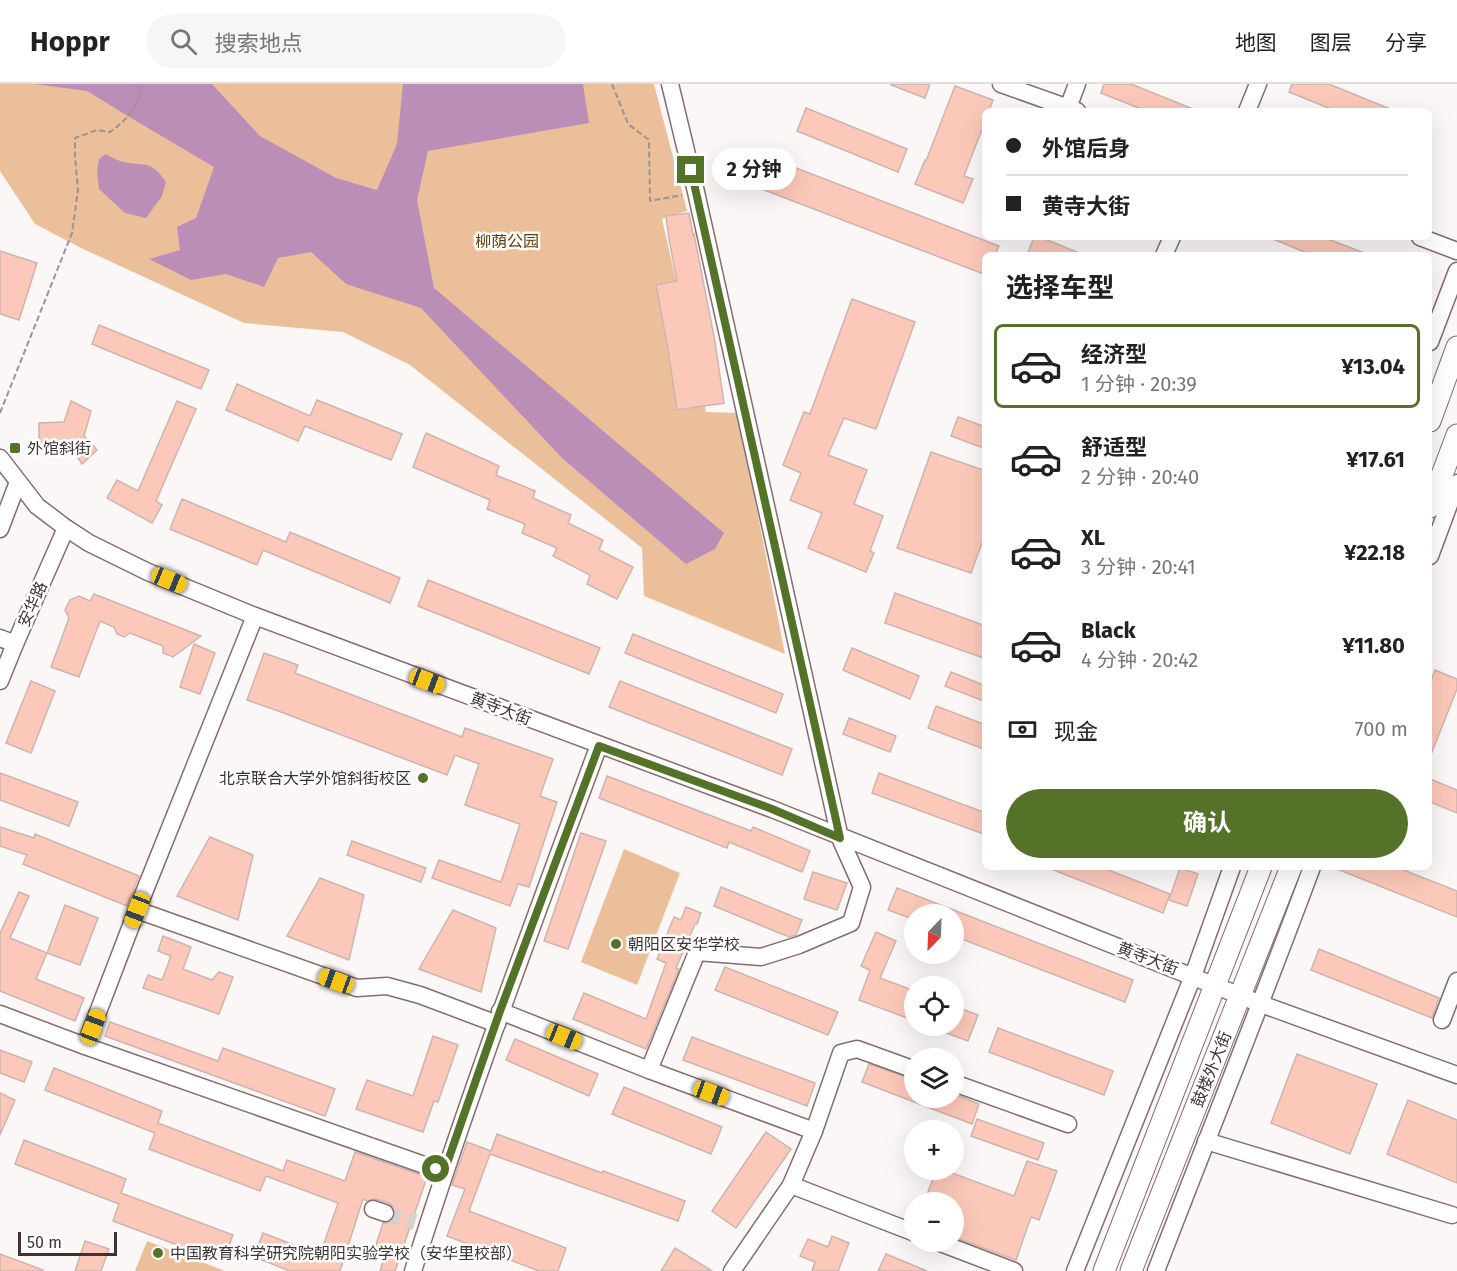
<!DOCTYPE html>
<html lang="zh">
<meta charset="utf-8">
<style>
:root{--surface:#fff;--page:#f6f6f6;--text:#222;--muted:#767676;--line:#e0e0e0;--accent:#547329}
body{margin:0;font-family:"Fira Sans","Noto Sans SC",sans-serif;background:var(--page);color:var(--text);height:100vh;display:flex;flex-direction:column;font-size:22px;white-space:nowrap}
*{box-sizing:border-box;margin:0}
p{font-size:20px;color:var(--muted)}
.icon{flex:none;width:33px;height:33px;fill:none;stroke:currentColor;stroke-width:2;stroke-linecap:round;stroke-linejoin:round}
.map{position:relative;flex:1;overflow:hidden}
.drawer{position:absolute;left:982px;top:168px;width:450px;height:618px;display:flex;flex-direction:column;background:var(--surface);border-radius:9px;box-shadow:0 6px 24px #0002}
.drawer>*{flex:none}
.top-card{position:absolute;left:982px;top:24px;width:450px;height:132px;border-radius:9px;box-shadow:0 6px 24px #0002;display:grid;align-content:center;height:132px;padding:0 24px;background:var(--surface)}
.needle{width:39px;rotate:203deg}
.fabs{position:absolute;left:904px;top:820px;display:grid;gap:12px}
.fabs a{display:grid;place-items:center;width:60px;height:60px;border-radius:50%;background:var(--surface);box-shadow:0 6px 24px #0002;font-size:30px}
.scale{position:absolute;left:18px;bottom:15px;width:99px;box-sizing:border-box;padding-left:6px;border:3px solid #3d3334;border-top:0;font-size:16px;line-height:21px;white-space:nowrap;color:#3d3334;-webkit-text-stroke:4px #fff;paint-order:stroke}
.end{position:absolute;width:27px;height:27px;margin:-14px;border:8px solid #547329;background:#fff;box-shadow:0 0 0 3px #fff}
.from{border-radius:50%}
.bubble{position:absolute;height:42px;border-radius:21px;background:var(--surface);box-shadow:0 6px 24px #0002;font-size:20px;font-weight:700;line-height:42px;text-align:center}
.car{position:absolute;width:18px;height:36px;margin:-18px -9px;border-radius:8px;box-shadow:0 0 4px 2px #0007;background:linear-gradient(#f5c518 24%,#345 0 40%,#f5c518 0 76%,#345 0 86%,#f5c518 0)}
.top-card b{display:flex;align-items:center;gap:21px;height:57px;font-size:22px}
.top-card b+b{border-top:2px solid var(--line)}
.top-card i{width:15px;height:15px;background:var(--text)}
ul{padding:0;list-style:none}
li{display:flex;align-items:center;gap:18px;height:84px;margin:0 12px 9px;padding:0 12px;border:3px solid transparent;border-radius:9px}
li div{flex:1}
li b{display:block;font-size:22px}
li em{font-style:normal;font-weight:700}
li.on{border-color:var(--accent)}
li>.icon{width:54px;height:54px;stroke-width:1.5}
h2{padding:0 24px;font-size:27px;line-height:72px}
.pay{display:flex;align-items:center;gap:15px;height:66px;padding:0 24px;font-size:22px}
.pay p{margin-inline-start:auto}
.button{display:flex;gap:12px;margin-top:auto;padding:12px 24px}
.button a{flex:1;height:69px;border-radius:36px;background:var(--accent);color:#fff;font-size:24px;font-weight:700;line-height:69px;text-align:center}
header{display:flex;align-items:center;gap:36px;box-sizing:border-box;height:84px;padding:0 30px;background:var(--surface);border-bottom:2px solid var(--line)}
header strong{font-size:28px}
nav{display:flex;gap:33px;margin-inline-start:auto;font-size:21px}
.search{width:420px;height:54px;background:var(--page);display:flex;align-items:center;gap:15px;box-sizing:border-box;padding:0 21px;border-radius:33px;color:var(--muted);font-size:22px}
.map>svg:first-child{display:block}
.green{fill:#ecbf9b}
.water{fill:#bb8eb8}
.building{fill:#fcc8b9;stroke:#cdb5ae;stroke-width:1.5}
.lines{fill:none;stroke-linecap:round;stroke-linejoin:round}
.minor-tunnel{stroke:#d6d0d0;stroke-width:16;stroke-dasharray:16 8;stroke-linecap:butt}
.minor-casing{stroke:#846d6e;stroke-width:19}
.major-casing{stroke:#846d6e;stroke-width:23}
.path{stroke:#9b9494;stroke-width:2;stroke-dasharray:6 3;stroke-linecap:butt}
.minor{stroke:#fff;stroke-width:16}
.major{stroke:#fff;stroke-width:21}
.route{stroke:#547329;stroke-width:8}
.poi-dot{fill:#547329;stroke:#fff;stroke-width:2}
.labels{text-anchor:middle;stroke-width:5;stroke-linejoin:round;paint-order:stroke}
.park-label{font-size:16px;fill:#673907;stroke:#fff}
.poi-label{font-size:16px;fill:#3d3334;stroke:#fff;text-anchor:start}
.street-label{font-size:16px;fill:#3d3334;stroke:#fff}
</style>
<header>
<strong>Hoppr</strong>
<div class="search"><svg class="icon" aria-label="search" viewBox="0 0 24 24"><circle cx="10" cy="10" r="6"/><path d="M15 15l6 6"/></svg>搜索地点</div>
<nav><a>地图</a><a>图层</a><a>分享</a></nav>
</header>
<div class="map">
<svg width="1457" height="1187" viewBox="0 0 1457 1187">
<rect width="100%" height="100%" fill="#fcf7f7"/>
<g class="green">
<path d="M0,0H654L687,127L662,135L706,328L738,329L785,570L644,512L642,464L410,281L343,248L244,239L81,164L35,140L0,87Z"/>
<path d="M624,765L680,789L637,901L581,878Z"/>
<path d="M147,1157L225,1187H135Z"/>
</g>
<g class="water">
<path d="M34,0H212L260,52L336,94L377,106L397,60L403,0H583L589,39L428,67L417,116L434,204L724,449L715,465L686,480L562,374L421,224L346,200L311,168L278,174L264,203L226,190L191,196L149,175L180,166L177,143L196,134L214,83L131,34L87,7Z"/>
<path d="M106,70C111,73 118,77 124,78C147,83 150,75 166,98L162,112L146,134L125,129L99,105L97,87L99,75Z"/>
</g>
<g class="building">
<path d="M891,0H930L925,14L891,1Z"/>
<path d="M1104,0H1131L1198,27H1146L1101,9Z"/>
<path d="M1292,0H1329L1395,27H1336L1289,8Z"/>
<path d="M955,2L993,16L989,27H986V35L964,92L973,95L963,119L915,100L925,76L926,77Z"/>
<path d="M806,24L907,65L898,88L797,47Z"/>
<path d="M770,74L999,162L995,171H986V191L759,104Z"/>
<path d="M689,129L693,151L694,150L715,258L724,319L677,326L668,265L656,201L677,197L669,155L666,132Z"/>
<path d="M1034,153H1040L1084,171H1027Z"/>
<path d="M1268,153H1323L1367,170L1312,171Z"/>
<path d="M0,167L37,179L19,236L0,230Z"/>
<path d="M852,215L915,238L876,345L844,334L828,371L867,386L854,420L883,432L870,467L874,469L866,488L808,464L822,429L790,416L801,389L783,381L804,328L810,330Z"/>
<path d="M99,241L209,286L201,305L92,260Z"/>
<path d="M237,300L310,332L317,316L402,350L391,376L305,342L298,357L226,326Z"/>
<path d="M71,317L91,327L84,352L97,366L82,380L72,364L57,357L39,358V339L64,338Z"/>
<path d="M177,317L196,325L156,417L162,421L152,439L107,414L117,396L138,407Z"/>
<path d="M958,333L986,343V365L951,352Z"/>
<path d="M426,349L499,382L496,391L535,407L533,414L571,431L568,439L603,456L599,466L633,483L617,515L587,500L590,491L553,472L557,464L522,449L525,440L487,425L490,416L413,383Z"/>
<path d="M931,368L986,387V448L971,489L897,464Z"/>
<path d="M182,415L286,458L290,448L400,494L390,519L263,466L257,481L170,445Z"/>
<path d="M428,496L600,564L589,590L418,522Z"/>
<path d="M895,509L986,542V575L885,539Z"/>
<path d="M94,510L201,552L173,573L163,569V562L130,549L124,553L117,550L114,543L100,537L79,593L51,583L69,534L65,526L70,516L79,512L90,517Z"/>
<path d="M633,550L783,610L776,629L625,569Z"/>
<path d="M194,560L215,569L200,610L180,603Z"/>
<path d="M852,564L919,592L910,615L843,586Z"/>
<path d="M264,569L298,581L295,589L462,653L465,644L553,675L540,712L557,718L529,803L518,800L510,822L432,794L439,776L501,798L520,740L465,721L479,680L455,671L447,691L281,628L247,616Z"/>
<path d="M1435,586L1457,595V605L1430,673V600Z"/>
<path d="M951,588L986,602V618L945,602Z"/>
<path d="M31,597L55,607L31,669L6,659Z"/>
<path d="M620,597L792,665L782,691L609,623Z"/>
<path d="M936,622L986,641V666L928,644Z"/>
<path d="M849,634L896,652L890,668L843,650Z"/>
<path d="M0,689L78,718L69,742L0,716Z"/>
<path d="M879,689L986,729V751L872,709Z"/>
<path d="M607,692L751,747L753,743L810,767L802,788L729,758L727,764L599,714Z"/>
<path d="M1430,695L1457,706V729L1430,718Z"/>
<path d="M0,743L34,754L35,750L139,792L127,822L23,780L27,771L0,762Z"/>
<path d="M581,749L606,757L568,865L544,857Z"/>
<path d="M210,753L253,771L238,836L177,812Z"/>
<path d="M352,757L426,784L421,798L347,771Z"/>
<path d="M1046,783H1101L1170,810L1163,829Z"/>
<path d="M1332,783H1396L1457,807V833Z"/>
<path d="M1180,784L1198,790L1187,822L1169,816Z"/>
<path d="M813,788L847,799L837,826L804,815Z"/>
<path d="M320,794L364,811L349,876L287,852Z"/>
<path d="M721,803L802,836L796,851L789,853L714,822Z"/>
<path d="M897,804L1133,896L1125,918L954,852V831H915V836L888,826Z"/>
<path d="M19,808L29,812L10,854L47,869L36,895L84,914L75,937L0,907V849Z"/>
<path d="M65,821L98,834L80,881L47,869Z"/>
<path d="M686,823L701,829L697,840H695L676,884L679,885L646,965L573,935L584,909L646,935L666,879L657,875L674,833L681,836Z"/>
<path d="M453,826L496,844L481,908L419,885Z"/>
<path d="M876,848L896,857L880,894L915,907V937L859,916L870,886L861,882Z"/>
<path d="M163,852L191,863L183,885L212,896L219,888L233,893L219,930L143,904L148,891L162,896L171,872L158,867Z"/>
<path d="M1319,865L1439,914L1432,934L1311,886Z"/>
<path d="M725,883L838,928L828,951L715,906Z"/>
<path d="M954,922L978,931L968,957L930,943L954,942Z"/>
<path d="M110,938L218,977L223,964L335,1005L325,1032L105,952Z"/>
<path d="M998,944L1113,987L1104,1011L989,968Z"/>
<path d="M433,952L458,961L438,1018L434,1017L423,1048L356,1025L367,996L413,1012Z"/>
<path d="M692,953L815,999L807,1022L683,976Z"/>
<path d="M515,955L598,990L589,1012L506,976Z"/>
<path d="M0,966L32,978L24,998L0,989Z"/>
<path d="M1297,970L1377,1000L1350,1070L1271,1039Z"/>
<path d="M869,980L915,996V1014H954V1010L979,1020L972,1040L862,998Z"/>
<path d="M54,984L162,1027L158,1039L283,1087L287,1076L345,1097L355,1068L427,1093L395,1187H380L385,1171L374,1167L383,1139H388L392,1136L395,1132V1126L392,1122L389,1119L376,1115L367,1117L363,1115L340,1187H290L254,1173L263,1149L320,1171L338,1119L266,1092L260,1107L149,1065L155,1049L45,1006Z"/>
<path d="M624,1003L722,1043L711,1070L612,1030Z"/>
<path d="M0,1009L15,1016L0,1051Z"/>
<path d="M1408,1016L1457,1036V1099L1387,1070Z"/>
<path d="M977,1035L1044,1059L1038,1076L971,1052Z"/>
<path d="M766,1048L791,1065L736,1144L712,1127Z"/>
<path d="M497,1050L602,1089L603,1087L685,1117L678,1137L490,1070L469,1127L566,1164L558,1187H539L447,1152L465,1105L452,1101L467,1058L491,1067Z"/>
<path d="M24,1056L126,1095L121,1109L233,1151L223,1178L113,1137L119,1120L15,1080Z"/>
<path d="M1027,1077L1057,1087L1039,1136L1031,1133L1016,1176L954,1153V1119H924L936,1086H944L1014,1112Z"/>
<path d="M832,1152L849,1159L838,1187H812L815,1178L800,1172L808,1155L828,1163Z"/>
<path d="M85,1157L109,1165L101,1187H75Z"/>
<path d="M675,1164L712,1187H661Z"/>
<path d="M0,1170L43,1186L42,1187H0Z"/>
<path d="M886,1170L927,1187H878Z"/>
</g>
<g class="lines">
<path class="minor-tunnel" d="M385,1129L415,1138"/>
<g class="minor-casing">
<g id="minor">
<path d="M1001,0L1077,27"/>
<path d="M1068,24L1077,0"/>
<path d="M1247,27L1258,0"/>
<path d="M1420,153L1457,167"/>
<path d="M1164,171L1172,153"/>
<path d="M1430,258L1457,187"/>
<path d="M0,374L37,422L66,444L89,459L148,488L255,532L772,725L1261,920L1457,991"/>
<path d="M0,445L18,398"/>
<path d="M1430,472L1457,399"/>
<path d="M0,554L15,560"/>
<path d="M0,597L15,560L66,444"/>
<path d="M137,826L357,904L387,902L420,911L497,940"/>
<path d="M500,927L649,986L814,1047L791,1101L732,1187"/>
<path d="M0,930L85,962L444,1088"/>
<path d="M1442,936L1457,897"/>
<path d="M85,962L137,826L255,532"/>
<path d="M649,986L697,868L761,873L799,861L851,839L862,803L840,754L696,108L670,0"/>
<path d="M954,999L1068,1040"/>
<path d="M814,1047L841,969L857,965L915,986"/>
<path d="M1206,1057L1452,1131"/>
<path d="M791,1101L915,1149"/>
<path d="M373,1125L385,1129"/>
<path d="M938,1158L1014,1187"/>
<path d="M413,1187C469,1010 534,836 599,661"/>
<path d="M1075,1187L1193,892L1232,783"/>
<path d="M1156,1187C1208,1052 1262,918 1312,783"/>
</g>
</g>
<g class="major-casing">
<g id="major">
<path d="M1430,337L1457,263"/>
<path d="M1430,423L1457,351"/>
<path d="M1104,1187L1261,783"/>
<path d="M1131,1187L1291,783"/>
</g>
</g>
<g class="path">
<path d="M612,0L628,40L649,56L650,117L682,111"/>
<path d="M0,329L72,149L78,106L75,72V54L97,46L110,48C121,40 131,31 137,19C140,13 140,6 143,0"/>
</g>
<use href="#minor" class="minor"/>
<use href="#major" class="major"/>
</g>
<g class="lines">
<path class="route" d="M436,1085L444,1088L500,927L599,662L772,725L840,754L691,86"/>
</g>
<g class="poi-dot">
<rect x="9" y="358" width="12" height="12" rx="3"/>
<circle cx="423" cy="694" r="6"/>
<circle cx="616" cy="860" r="6"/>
<circle cx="158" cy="1169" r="6"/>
</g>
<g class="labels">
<g class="park-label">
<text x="507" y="163">柳荫公园</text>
</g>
<g class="poi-label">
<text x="27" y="370">外馆斜街</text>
<text x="411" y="700" text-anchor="end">北京联合大学外馆斜街校区</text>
<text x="628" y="866">朝阳区安华学校</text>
<text x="170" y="1175">中国教育科学研究院朝阳实验学校（安华里校部）</text>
</g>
<g class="street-label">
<text transform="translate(32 520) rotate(-66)" y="6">安华路</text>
<text transform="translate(501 624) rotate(21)" y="6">黄寺大街</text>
<text transform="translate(1148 874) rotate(21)" y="6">黄寺大街</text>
<text transform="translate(1211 985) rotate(-68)" y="6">鼓楼外大街</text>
</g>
</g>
</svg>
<div class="fabs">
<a><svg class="needle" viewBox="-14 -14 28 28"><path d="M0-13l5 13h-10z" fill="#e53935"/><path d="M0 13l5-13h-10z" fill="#767676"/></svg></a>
<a><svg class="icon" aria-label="locate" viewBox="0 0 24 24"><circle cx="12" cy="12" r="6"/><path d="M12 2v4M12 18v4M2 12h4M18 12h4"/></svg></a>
<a><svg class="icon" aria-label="layers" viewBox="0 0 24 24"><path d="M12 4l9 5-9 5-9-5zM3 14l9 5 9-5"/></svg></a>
<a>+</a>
<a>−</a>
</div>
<div class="scale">50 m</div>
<i class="end from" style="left:436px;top:1085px"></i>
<i class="end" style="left:691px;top:86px"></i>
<div class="bubble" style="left:712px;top:64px;width:84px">2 分钟</div>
<i class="car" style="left:169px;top:496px;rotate:112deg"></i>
<i class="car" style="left:427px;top:597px;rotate:111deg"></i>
<i class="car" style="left:137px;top:826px;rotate:201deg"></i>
<i class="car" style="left:336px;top:897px;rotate:290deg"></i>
<i class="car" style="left:93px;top:943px;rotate:21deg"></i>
<i class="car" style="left:564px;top:953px;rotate:112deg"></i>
<i class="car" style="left:711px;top:1009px;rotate:110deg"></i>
<div class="top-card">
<b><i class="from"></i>外馆后身</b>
<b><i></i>黄寺大街</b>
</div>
<section class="drawer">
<h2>选择车型</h2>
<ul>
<li class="on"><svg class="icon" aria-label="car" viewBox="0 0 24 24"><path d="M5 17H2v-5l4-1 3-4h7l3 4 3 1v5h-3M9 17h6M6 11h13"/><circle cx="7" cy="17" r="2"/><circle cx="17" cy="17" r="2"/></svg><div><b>经济型</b><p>1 分钟 · 20:39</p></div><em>¥13.04</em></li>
<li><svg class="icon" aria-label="car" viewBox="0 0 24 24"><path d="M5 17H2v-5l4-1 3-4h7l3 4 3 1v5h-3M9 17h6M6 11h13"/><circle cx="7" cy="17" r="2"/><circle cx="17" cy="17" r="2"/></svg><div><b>舒适型</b><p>2 分钟 · 20:40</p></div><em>¥17.61</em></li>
<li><svg class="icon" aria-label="car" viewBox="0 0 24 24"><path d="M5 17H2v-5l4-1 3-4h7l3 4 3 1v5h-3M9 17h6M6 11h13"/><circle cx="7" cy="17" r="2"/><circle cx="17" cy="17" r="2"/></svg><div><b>XL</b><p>3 分钟 · 20:41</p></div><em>¥22.18</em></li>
<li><svg class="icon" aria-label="car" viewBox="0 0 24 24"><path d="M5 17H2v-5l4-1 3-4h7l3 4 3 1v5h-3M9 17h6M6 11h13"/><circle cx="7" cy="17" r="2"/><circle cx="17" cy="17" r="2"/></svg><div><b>Black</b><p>4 分钟 · 20:42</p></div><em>¥11.80</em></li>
</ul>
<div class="pay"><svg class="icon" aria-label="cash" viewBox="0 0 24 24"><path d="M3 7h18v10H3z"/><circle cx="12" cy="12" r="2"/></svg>现金<p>700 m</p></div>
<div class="button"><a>确认</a></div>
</section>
</div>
